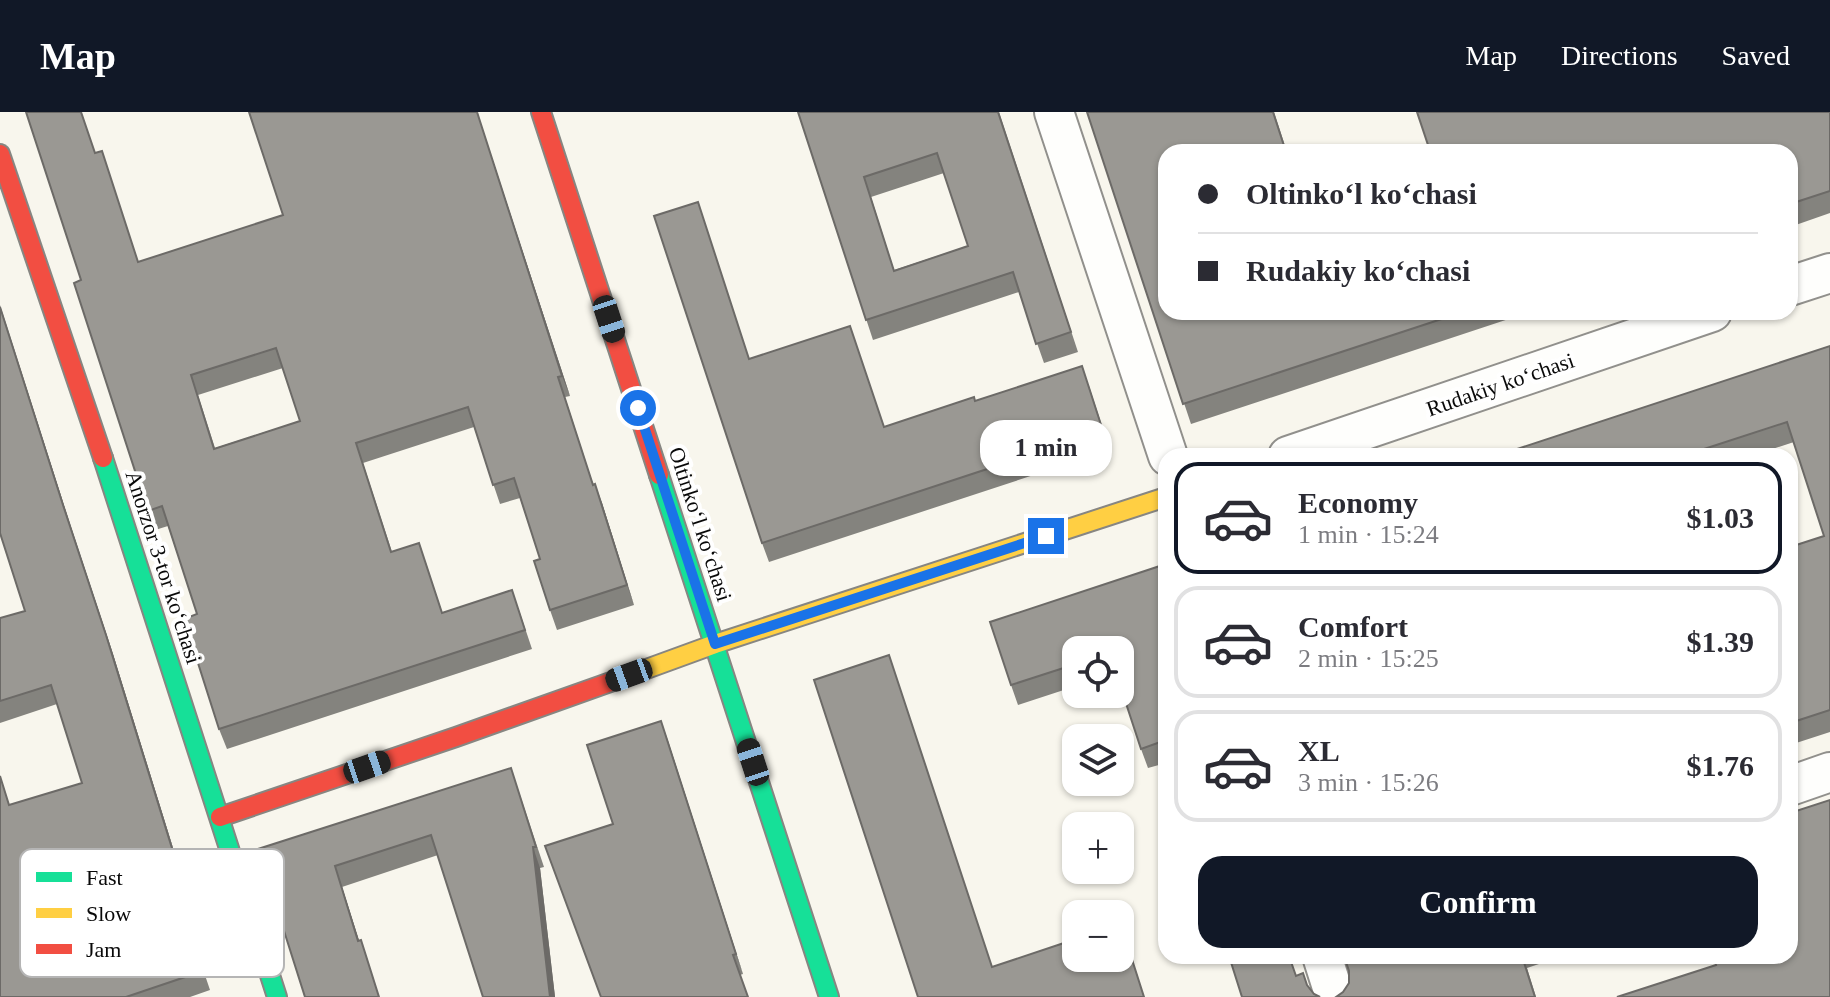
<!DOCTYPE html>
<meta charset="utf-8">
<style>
:root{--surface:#fff;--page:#f7f7f7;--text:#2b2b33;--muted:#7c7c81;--line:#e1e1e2;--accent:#111827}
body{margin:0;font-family:Georgia,serif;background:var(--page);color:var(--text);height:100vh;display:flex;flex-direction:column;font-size:30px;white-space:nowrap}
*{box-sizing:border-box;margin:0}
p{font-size:26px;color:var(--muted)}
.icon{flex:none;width:44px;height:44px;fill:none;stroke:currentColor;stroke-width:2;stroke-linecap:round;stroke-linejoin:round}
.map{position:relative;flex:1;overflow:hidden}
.drawer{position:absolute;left:1158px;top:336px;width:640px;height:516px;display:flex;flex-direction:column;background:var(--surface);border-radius:24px;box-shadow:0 2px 6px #0004}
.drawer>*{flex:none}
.hud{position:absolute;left:1158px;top:32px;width:640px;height:176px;border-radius:24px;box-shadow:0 2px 6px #0004;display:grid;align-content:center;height:176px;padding:0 40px;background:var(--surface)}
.fabs{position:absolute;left:1062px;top:524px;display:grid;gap:16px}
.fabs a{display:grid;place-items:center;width:72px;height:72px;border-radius:16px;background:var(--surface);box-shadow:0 2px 6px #0004;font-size:40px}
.end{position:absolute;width:36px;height:36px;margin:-18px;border:10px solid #1a73e8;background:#fff;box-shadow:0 0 0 4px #fff}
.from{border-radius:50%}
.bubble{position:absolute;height:56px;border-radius:24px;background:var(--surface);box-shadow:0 2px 6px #0004;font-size:26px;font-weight:600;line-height:56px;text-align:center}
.car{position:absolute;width:24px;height:48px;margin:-24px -12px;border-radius:10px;box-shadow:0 0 6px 2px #0007;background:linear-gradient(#222 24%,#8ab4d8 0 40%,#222 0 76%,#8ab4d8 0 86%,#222 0)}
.hud b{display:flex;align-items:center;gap:28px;height:76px;font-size:30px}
.hud b+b{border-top:2px solid var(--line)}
.hud i{width:20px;height:20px;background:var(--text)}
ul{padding:14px 0 0;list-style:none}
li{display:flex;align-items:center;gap:24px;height:112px;margin:0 16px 12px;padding:0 24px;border:4px solid var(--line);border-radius:24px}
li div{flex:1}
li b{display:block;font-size:30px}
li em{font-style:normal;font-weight:600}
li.on{border-color:var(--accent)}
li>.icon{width:72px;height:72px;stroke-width:1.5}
.action{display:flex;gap:16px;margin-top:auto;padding:16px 40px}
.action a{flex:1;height:92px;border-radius:24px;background:var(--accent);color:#fff;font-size:32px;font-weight:600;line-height:92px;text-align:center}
header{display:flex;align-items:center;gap:48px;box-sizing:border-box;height:112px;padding:0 40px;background:var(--accent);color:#fff}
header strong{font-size:38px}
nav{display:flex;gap:44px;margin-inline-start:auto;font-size:28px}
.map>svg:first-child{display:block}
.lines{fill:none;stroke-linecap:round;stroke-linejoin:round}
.street-casing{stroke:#91908c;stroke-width:42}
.fast-casing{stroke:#878682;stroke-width:22}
.slow-casing{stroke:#878682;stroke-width:22}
.jam-casing{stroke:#878682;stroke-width:22}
.street{stroke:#fefefc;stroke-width:38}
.fast{stroke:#16e098;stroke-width:18}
.slow{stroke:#ffcf43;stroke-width:18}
.jam{stroke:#f24e42;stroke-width:18}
.wall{fill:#84837e;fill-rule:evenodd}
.shaded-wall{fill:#6c6a67}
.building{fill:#9a9893;stroke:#6c6a67;stroke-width:2;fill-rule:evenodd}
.route{stroke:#1a73e8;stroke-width:10}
.labels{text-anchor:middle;stroke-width:8;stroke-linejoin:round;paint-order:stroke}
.street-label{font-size:22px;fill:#090909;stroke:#fff}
.key{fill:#fff;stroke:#b5b5b5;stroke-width:2}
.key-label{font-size:22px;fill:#090909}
</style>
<header>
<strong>Map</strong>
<nav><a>Map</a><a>Directions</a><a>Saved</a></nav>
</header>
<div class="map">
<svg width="1830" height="885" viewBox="0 0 1830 885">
<rect width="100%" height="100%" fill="#f8f6ed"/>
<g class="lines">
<g class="street-casing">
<g id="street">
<path d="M1054,0L1168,344"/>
<path d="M1790,174L1830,161"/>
<path d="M1288,344L1712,200"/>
<path d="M1790,674L1830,660"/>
<path d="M1322,844L1335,885"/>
</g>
</g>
<g class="fast-casing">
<g id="fast">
<path d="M103,346L277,885"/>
<path d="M659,363L829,885"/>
</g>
</g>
<g class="slow-casing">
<path id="slow" d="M619,567L715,532L1166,385"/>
</g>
<g class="jam-casing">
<g id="jam">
<path d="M541,0L659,363"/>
<path d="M0,42L103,346"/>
<path d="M220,705L456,625L619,567"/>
</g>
</g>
<use href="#street" class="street"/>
<use href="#fast" class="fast"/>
<use href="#slow" class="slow"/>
<use href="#jam" class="jam"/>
</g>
<g class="wall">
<path d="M249,0H477L570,284L565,285L593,372L602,391L634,493L557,518L550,498L540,447L520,386L500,392L474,315L363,351L392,440L426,451L442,500L519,498L532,537L227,637L219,617L197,502L168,414L155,418L148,399L81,168L95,41L102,39L138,150L283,103ZM283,256L300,309L215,336L198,283Z"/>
<path d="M798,0H999L1078,240L1044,251L1019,180L873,228ZM944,61L968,134L894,158L871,85Z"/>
<path d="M1087,0H1274L1287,40L1166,200H1530L1191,312Z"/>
<path d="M1830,0V101L1790,115V40Z"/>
<path d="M698,90L749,247L885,315L975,289L1089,274L1110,338L769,450L762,431Z"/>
<path d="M0,193L70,412L113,542L182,765L173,768L210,878L190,885H0L10,693L82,671L57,592L0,611V506L25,499L0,421Z"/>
<path d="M1830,234V620L1790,633V435L1824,424L1794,330L1751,344H1496Z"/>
<path d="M1166,452V651L1148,656L1141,637L1120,538H1076V574L1018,593L1011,573Z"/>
<path d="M661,609L668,629L743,862L740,863L613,712Z"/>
<path d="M518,677L544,755L540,756L555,885H483L438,743L342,775L359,829L361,828L368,849L258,737Z"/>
<path d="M1356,844H1563L1527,856L1536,885H1336L1343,880L1349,871Z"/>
</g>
<g class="shaded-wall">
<path d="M477,0L570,284L562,264Z"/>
<path d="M0,193L70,412L113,542L182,765L63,393Z"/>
<path d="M595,372L602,391L634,493L627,473Z"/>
<path d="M661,609L668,629L743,862L736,842Z"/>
<path d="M533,735L540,756L555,885H550Z"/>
<path d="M335,754L342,775L366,850L358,829Z"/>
</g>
<g class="building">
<path d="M26,0H81L95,41L102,39L138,150L283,103L249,0H477L562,264L558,265L593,373L595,372L627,473L550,498L534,449L540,447L514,366L493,373L468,295L356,331L391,440L419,431L442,501L512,478L525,518L219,617L184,507L197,502L162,394L148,399L74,171L81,168ZM276,236L300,309L214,337L191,263Z"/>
<path d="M798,0H998L1071,220L1036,232L1013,160L866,208ZM937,41L968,134L894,159L864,65Z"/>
<path d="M1087,0H1273L1286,40H1166V200H1463L1183,292Z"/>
<path d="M1417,0H1830V79L1790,92V40H1418L1429,36Z"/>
<path d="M698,90L749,247L850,214L884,315L974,285L975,289L1082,254L1103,319L762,431L654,104Z"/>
<path d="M0,195L63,393L106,523L175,746L166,749L203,859L126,885H0V664L9,693L82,671L51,573L0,589V506L25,499L0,421Z"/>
<path d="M1830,234V598L1790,611V435L1824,424L1787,310L1701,338L1702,344H1496Z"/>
<path d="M1166,452V628L1141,637L1120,573V538H1076V552L1011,573L990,510Z"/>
<path d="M889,543L992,855L1076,827V846H1120L1121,813L1144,885H918L814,568Z"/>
<path d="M661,609L736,842L733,843L748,885H601L545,734L613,712L587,633Z"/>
<path d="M511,656L536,735H533L550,885H483L431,723L335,754L358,829L361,828L379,885H305L258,737Z"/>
<path d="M1830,688V885H1617L1716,853L1713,844H1790V701Z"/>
<path d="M1229,844H1289L1296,864L1303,861L1307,873L1314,882L1320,885H1242Z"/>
<path d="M1356,844H1522L1535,885H1336L1343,880L1349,871V859L1345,847Z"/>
</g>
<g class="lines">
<path class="route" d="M638,296L715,532L1046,424"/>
</g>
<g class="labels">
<g class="street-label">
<text transform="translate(1500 272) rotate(-19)" y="8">Rudakiy koʻchasi</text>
<text transform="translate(701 412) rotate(72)" y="8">Oltinkoʻl koʻchasi</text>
<text transform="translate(164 455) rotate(72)" y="8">Anorzor 3-tor koʻchasi</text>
</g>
</g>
<rect x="20" y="737" width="264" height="128" rx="12" class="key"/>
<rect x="36" y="760" width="36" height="10" fill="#16e098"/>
<rect x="36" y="796" width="36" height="10" fill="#ffcf43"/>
<rect x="36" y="832" width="36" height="10" fill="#f24e42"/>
<g class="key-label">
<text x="86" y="773">Fast</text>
<text x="86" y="809">Slow</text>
<text x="86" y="845">Jam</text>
</g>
</svg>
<div class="fabs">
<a><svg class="icon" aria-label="locate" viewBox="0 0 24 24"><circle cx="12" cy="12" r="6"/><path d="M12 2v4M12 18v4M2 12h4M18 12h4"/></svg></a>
<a><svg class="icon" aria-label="layers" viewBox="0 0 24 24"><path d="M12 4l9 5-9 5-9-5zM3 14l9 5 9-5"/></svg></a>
<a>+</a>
<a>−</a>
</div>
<i class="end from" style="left:638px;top:296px"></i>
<i class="end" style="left:1046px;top:424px"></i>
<div class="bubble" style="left:980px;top:308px;width:132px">1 min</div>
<i class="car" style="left:609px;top:207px;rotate:162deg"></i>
<i class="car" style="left:629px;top:563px;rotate:250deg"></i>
<i class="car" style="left:753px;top:650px;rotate:342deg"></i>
<i class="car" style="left:367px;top:655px;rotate:71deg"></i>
<div class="hud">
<b><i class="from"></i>Oltinkoʻl koʻchasi</b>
<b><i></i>Rudakiy koʻchasi</b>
</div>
<section class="drawer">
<ul>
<li class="on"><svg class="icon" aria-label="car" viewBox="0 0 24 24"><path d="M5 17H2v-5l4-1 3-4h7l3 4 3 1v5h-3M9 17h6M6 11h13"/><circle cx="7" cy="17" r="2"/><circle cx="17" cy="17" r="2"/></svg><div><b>Economy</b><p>1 min · 15:24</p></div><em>$1.03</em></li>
<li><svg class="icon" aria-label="car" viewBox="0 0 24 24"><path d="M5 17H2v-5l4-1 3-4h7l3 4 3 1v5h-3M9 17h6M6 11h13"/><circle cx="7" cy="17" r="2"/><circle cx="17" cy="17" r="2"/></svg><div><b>Comfort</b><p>2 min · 15:25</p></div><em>$1.39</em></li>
<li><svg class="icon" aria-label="car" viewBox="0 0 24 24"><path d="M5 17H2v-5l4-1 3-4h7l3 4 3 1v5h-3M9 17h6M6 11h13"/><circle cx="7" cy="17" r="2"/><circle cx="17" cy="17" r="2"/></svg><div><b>XL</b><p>3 min · 15:26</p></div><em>$1.76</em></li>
</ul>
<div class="action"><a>Confirm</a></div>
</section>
</div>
